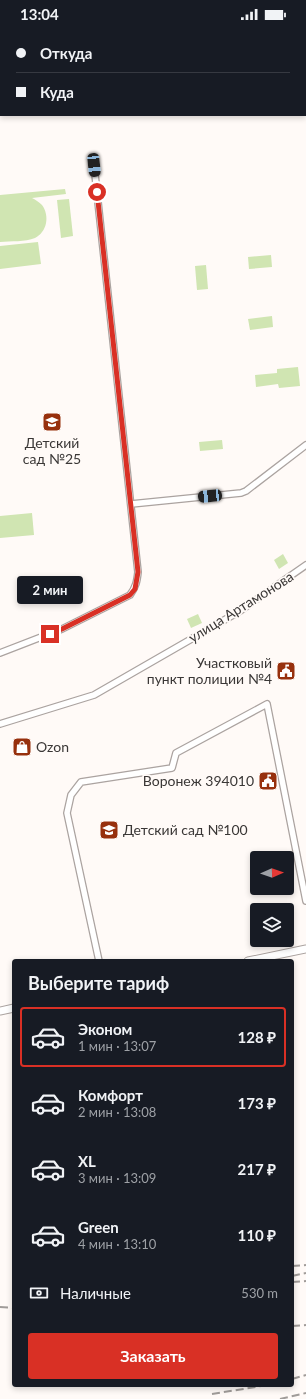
<!DOCTYPE html>
<html lang="ru">
<meta charset="utf-8">
<style>
:root{--surface:#171b24;--page:#242831;--text:#f1f3f6;--muted:#9ea1a6;--line:#363941;--accent:#d93025}
body{margin:0;font-family:Lato,sans-serif;background:var(--page);color:var(--text);height:100vh;display:flex;flex-direction:column;font-size:15px;white-space:nowrap}
*{box-sizing:border-box;margin:0}
p{font-size:13px;color:var(--muted)}
.icon{flex:none;width:22px;height:22px;fill:none;stroke:currentColor;stroke-width:2;stroke-linecap:round;stroke-linejoin:round}
.map{position:relative;flex:1;overflow:hidden}
.panel{position:absolute;left:12px;top:931px;width:282px;height:428px;display:flex;flex-direction:column;background:var(--surface);border-radius:4px;box-shadow:0 2px 6px #0003}
.panel>*{flex:none}
.guide{position:absolute;left:0px;top:0px;width:306px;height:88px;box-shadow:0 2px 6px #0003;display:grid;align-content:center;height:88px;padding:0 16px;background:var(--surface)}
.needle{width:26px;rotate:88deg}
.controls{position:absolute;left:250px;top:823px;display:grid;gap:8px}
.controls a{display:grid;place-items:center;width:44px;height:44px;border-radius:4px;background:var(--surface);box-shadow:0 2px 6px #0003;font-size:20px}
.end{position:absolute;width:18px;height:18px;margin:-9px;border:5px solid #d93025;background:#fff;box-shadow:0 0 0 2px #fff}
.from{border-radius:50%}
.bubble{position:absolute;height:28px;border-radius:4px;background:var(--surface);box-shadow:0 2px 6px #0003;font-size:13px;font-weight:700;line-height:28px;text-align:center}
.car{position:absolute;width:12px;height:24px;margin:-12px -6px;border-radius:5px;box-shadow:0 0 3px 1px #0007;background:linear-gradient(#222 24%,#8ab4d8 0 40%,#222 0 76%,#8ab4d8 0 86%,#222 0)}
.guide b{display:flex;align-items:center;gap:14px;height:38px;font-size:15px}
.guide b+b{border-top:1px solid var(--line)}
.guide i{width:10px;height:10px;background:var(--text)}
ul{padding:0;list-style:none}
li{display:flex;align-items:center;gap:12px;height:60px;margin:0 8px 6px;padding:0 8px;border:2px solid transparent;border-radius:4px}
li div{flex:1}
li b{display:block;font-size:15px}
li em{font-style:normal;font-weight:700}
li.selected{border-color:var(--accent)}
li>.icon{width:36px;height:36px;stroke-width:1.5}
h2{padding:0 16px;font-size:18px;line-height:48px}
.pay{display:flex;align-items:center;gap:10px;height:44px;padding:0 16px;font-size:15px}
.pay p{margin-inline-start:auto}
.action{display:flex;gap:8px;margin-top:auto;padding:8px 16px}
.action a{flex:1;height:46px;border-radius:4px;background:var(--accent);color:#fff;font-size:16px;font-weight:700;line-height:46px;text-align:center}
.status{display:flex;justify-content:space-between;align-items:center;height:28px;padding:0 20px;background:var(--surface);direction:ltr}
.status svg{height:11px;fill:currentColor}
.map>svg:first-child{display:block}
.green{fill:#d0e5b2}
.water{fill:#c3e6f7}
.lines{fill:none;stroke-linecap:round;stroke-linejoin:round}
.minor-casing{stroke:#aba3a0;stroke-width:8}
.secondary-casing{stroke:#aba3a0;stroke-width:9}
.minor{stroke:#fff;stroke-width:5.5}
.secondary{stroke:#fff;stroke-width:7}
.rail{stroke:#a09c99;stroke-width:2;stroke-dasharray:8 4;stroke-linecap:butt}
.route{stroke:#d93025;stroke-width:5}
.labels{text-anchor:middle;stroke-width:3.5;stroke-linejoin:round;paint-order:stroke}
.poi-label{font-size:14px;fill:#3a3736;stroke:#fffaf7;text-anchor:end}
.street-label{font-size:14px;fill:#3a3736;stroke:#fffaf7}
</style>
<div class="status"><b>13:04</b><svg viewBox="0 0 49 12"><path d="M0 12V9h3v3zM5 12V6h3v6zM10 12V3h3v9zM15 12V0h3v12zM26 1h20v11H26zM47 4h2v5h-2z"/></svg></div>
<div class="map">
<svg width="306" height="1371" viewBox="0 0 306 1371">
<rect width="100%" height="100%" fill="#fffaf7"/>
<g class="green">
<path d="M65,161L66,166L32,170C36,172 39,174 42,177C50,188 47,204 35,210C25,214 11,213 0,214V167Z"/>
<path d="M69,171L73,208L61,210L57,172Z"/>
<path d="M38,214L41,236L0,241V218Z"/>
<path d="M271,227L272,239L249,241L248,229Z"/>
<path d="M206,237L208,261L197,262L195,238Z"/>
<path d="M272,288L273,299L250,302L248,291Z"/>
<path d="M298,339L300,358L279,360L278,356L256,359L255,347L277,345V341Z"/>
<path d="M222,412L223,421L200,423L199,414Z"/>
<path d="M32,485L34,507L0,510V488Z"/>
<path d="M283,526L288,535L279,541L274,532Z"/>
<path d="M198,586L202,595L191,600L187,591Z"/>
</g>
<path class="water" d="M0,0H271L1,1V75Z"/>
<g class="lines">
<g class="minor-casing">
<g id="minor">
<path d="M131,476L241,465L246,463L306,417"/>
<path d="M0,625L62,601L130,567C136,559 137,553 138,544L94,137"/>
<path d="M0,696L94,667L240,583L306,537"/>
<path d="M99,933L67,785L71,767L81,754L172,740L176,725L267,676L306,873"/>
</g>
</g>
<g class="secondary-casing">
<g id="secondary">
<path d="M248,933L306,921"/>
<path d="M0,983L14,980"/>
</g>
</g>
<use href="#minor" class="minor"/>
<use href="#secondary" class="secondary"/>
<g class="rail">
<path d="M292,1238L306,1237"/>
<path d="M292,1248L306,1245"/>
<path d="M292,1254L306,1253"/>
<path d="M0,1279L14,1280"/>
<path d="M292,1298L306,1297"/>
<path d="M292,1351L306,1347"/>
<path d="M212,1366L268,1357"/>
<path d="M280,1371L306,1365"/>
</g>
</g>
<g class="lines">
<path class="route" d="M50,606L62,601L130,567L135,561L138,544L97,164"/>
</g>
<defs>
<g id="school-square" transform="scale(1)"><rect x="-9" y="-9" width="18" height="18" rx="4" fill="#97300d" stroke="#fffaf7"/><path d="M0-5L7-2L0 1L-7-2ZM-4 1L0 2.5L4 1V4Q0 6-4 4Z" fill="#fff"/></g>
<g id="civic-square" transform="scale(1)"><rect x="-9" y="-9" width="18" height="18" rx="4" fill="#97300d" stroke="#fffaf7"/><path d="M-.6-6.5H3V-4.5H.6V-3L4-1V1h2V6H-6V1h2V-1L-.6-3ZM-1.2 2.5V6h2.4V2.5Z" fill="#fff"/></g>
<g id="shop-square" transform="scale(1)"><rect x="-9" y="-9" width="18" height="18" rx="4" fill="#97300d" stroke="#fffaf7"/><path d="M-5-2.5h2.3a2.7 3.5 0 0 1 5.4 0H5L5.5 6h-11ZM-1.5-2.5h3a1.5 2.3 0 0 0-3 0Z" fill="#fff"/></g>
</defs>
<g fill-rule="evenodd">
<use href="#school-square" x="52" y="394"/>
<use href="#civic-square" x="286" y="643"/>
<use href="#shop-square" x="22" y="719"/>
<use href="#civic-square" x="268" y="753"/>
<use href="#school-square" x="109" y="802"/>
</g>
<g class="labels">
<g class="poi-label">
<text x="52" y="420" text-anchor="middle">Детский<tspan x="52" dy="16">сад №25</tspan></text>
<text x="272" y="640">Участковый<tspan x="272" dy="16">пункт полиции №4</tspan></text>
<text x="36" y="724" text-anchor="start">Ozon</text>
<text x="254" y="758">Воронеж 394010</text>
<text x="123" y="807" text-anchor="start">Детский сад №100</text>
</g>
<g class="street-label">
<text transform="translate(241 579) rotate(-32)" y="5">улица Артамонова</text>
</g>
</g>
</svg>
<div class="controls">
<a><svg class="needle" viewBox="-14 -14 28 28"><path d="M0-13l5 13h-10z" fill="#e53935"/><path d="M0 13l5-13h-10z" fill="#9ea1a6"/></svg></a>
<a><svg class="icon" aria-label="layers" viewBox="0 0 24 24"><path d="M12 4l9 5-9 5-9-5zM3 14l9 5 9-5"/></svg></a>
</div>
<i class="end from" style="left:97px;top:164px"></i>
<i class="end" style="left:50px;top:606px"></i>
<div class="bubble" style="left:17px;top:548px;width:66px">2 мин</div>
<i class="car" style="left:94px;top:137px;rotate:174deg"></i>
<i class="car" style="left:210px;top:468px;rotate:264deg"></i>
<div class="guide">
<b><i class="from"></i>Откуда</b>
<b><i></i>Куда</b>
</div>
<section class="panel">
<h2>Выберите тариф</h2>
<ul>
<li class="selected"><svg class="icon" aria-label="car" viewBox="0 0 24 24"><path d="M5 17H2v-5l4-1 3-4h7l3 4 3 1v5h-3M9 17h6M6 11h13"/><circle cx="7" cy="17" r="2"/><circle cx="17" cy="17" r="2"/></svg><div><b>Эконом</b><p>1 мин · 13:07</p></div><em>128 ₽</em></li>
<li><svg class="icon" aria-label="car" viewBox="0 0 24 24"><path d="M5 17H2v-5l4-1 3-4h7l3 4 3 1v5h-3M9 17h6M6 11h13"/><circle cx="7" cy="17" r="2"/><circle cx="17" cy="17" r="2"/></svg><div><b>Комфорт</b><p>2 мин · 13:08</p></div><em>173 ₽</em></li>
<li><svg class="icon" aria-label="car" viewBox="0 0 24 24"><path d="M5 17H2v-5l4-1 3-4h7l3 4 3 1v5h-3M9 17h6M6 11h13"/><circle cx="7" cy="17" r="2"/><circle cx="17" cy="17" r="2"/></svg><div><b>XL</b><p>3 мин · 13:09</p></div><em>217 ₽</em></li>
<li><svg class="icon" aria-label="car" viewBox="0 0 24 24"><path d="M5 17H2v-5l4-1 3-4h7l3 4 3 1v5h-3M9 17h6M6 11h13"/><circle cx="7" cy="17" r="2"/><circle cx="17" cy="17" r="2"/></svg><div><b>Green</b><p>4 мин · 13:10</p></div><em>110 ₽</em></li>
</ul>
<div class="pay"><svg class="icon" aria-label="cash" viewBox="0 0 24 24"><path d="M3 7h18v10H3z"/><circle cx="12" cy="12" r="2"/></svg>Наличные<p>530 m</p></div>
<div class="action"><a>Заказать</a></div>
</section>
</div>
